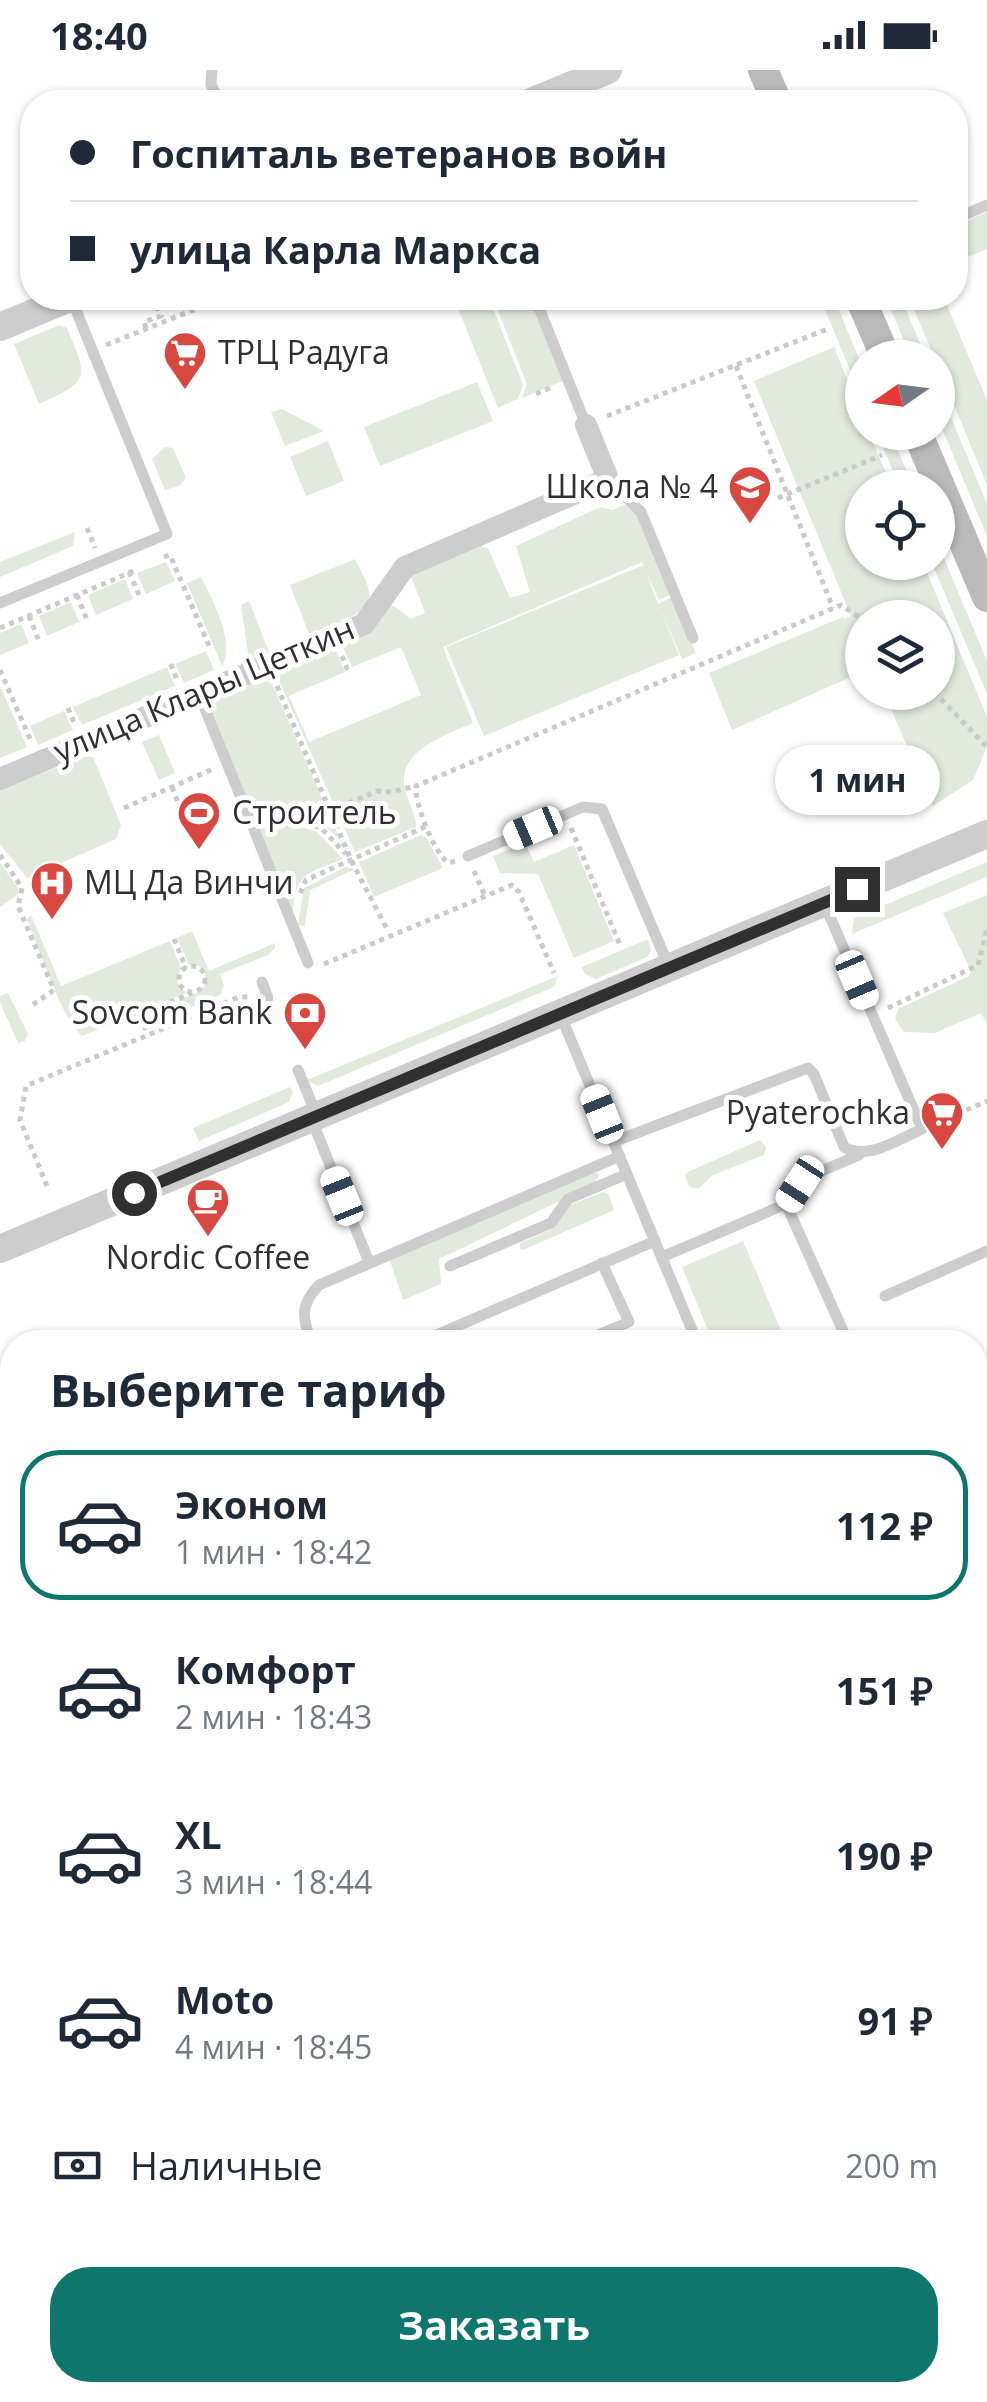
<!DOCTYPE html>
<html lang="ru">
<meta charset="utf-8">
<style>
:root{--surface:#fff;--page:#f6f6f7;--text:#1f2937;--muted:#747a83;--line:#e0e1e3;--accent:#0f766e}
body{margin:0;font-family:"Open Sans",sans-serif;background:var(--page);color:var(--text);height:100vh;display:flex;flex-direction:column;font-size:38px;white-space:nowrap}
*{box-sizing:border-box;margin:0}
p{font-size:32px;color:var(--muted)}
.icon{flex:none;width:55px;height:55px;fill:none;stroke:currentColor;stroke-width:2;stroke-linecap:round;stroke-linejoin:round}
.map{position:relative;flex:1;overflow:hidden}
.sheet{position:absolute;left:0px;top:1260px;width:988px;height:1072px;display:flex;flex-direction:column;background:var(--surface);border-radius:40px 40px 0 0;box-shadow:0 2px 8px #0004}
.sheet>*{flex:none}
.banner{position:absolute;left:20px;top:20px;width:948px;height:220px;border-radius:40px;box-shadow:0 2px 8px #0004;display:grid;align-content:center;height:220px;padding:0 50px;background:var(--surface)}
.needle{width:65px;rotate:256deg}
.tools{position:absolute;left:845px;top:270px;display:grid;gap:20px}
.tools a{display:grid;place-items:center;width:110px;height:110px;border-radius:50%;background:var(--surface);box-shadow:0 2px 8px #0004;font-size:50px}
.end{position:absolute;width:45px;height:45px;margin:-22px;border:12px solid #303030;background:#fff;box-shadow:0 0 0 5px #fff}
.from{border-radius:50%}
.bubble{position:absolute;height:70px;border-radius:35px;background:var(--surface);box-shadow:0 2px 8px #0004;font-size:32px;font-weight:700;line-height:70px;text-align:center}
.car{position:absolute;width:30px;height:60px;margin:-30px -15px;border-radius:12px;box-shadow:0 0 8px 2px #0007;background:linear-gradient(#fff 24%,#345 0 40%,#fff 0 76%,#345 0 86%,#fff 0)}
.banner b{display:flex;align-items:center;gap:35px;height:95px;font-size:38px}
.banner b+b{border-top:2px solid var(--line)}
.banner i{width:25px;height:25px;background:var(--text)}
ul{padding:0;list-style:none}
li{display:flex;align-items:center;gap:30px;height:150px;margin:0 20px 15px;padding:0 30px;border:5px solid transparent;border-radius:40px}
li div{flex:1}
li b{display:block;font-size:38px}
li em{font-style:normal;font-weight:700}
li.on{border-color:var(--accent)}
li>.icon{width:90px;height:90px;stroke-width:1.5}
h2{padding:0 50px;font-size:45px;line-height:120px}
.pay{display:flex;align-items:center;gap:25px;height:110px;padding:0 50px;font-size:38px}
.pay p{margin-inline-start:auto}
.button{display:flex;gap:20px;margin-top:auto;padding:20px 50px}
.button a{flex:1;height:115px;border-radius:40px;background:var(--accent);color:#fff;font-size:40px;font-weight:700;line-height:115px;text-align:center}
.status{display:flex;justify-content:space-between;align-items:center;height:70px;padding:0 50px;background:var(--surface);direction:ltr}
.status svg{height:28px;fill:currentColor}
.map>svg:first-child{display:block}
.green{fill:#e2e9dd}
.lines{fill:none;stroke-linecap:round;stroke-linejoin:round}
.path{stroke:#cacaca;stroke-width:5;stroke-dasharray:5 5;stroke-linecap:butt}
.service{stroke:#cdcdcd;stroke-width:11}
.minor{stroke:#cdcdcd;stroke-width:22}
.tertiary{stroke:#cdcdcd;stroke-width:28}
.secondary{stroke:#bababa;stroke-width:30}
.route{stroke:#303030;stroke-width:12}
.labels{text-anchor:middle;stroke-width:10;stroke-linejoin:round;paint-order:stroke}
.poi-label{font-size:32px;fill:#303030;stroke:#fff;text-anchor:start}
.street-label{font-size:32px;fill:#303030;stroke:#fff}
</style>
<div class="status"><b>18:40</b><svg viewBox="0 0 49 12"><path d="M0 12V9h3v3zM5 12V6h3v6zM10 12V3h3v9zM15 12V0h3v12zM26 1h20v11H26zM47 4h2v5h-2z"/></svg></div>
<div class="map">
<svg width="987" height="2332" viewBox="0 0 987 2332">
<rect width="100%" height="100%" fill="#fff"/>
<g class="green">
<path d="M987,142V179L955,192V156Z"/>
<path d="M482,228H489L523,315L518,329L498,338L458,238Z"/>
<path d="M493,228H500L506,239L533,228L565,310L522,328L527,314Z"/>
<path d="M820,228H834L862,296V328Z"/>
<path d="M886,228H901L926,287H911Z"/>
<path d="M909,228H944L987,330V415L938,296V288L934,287Z"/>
<path d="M59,255L67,258C88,308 91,311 39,334L14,274Z"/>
<path d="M834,277L862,347V362L869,363L892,417L862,418V492L923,493L987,647V677L973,710L933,736L884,623L938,622V548H862V602L732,660L709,603L843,547L844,549L851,546L754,311Z"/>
<path d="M477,312L493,351L380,396L364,357Z"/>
<path d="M938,316L987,434V466L938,349Z"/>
<path d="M282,339L324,361L285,376L271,342Z"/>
<path d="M877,363H890L914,417H900Z"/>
<path d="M328,371L344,411L306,426L290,387Z"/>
<path d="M165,377L173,378L186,408L179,416L165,420L152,389Z"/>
<path d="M629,433L639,444L671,524L659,530L646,502L658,534L673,527L696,583L682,589L660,537L679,585L484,666L446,577L644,495L642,492L443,577L473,653C450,663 402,679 404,711C405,727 415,741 416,757L355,782L273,597L333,572L345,602L289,626L309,672L421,625L401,577L352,597L340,571L388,536H394L411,549L425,543L411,506L480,476L488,478L510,528L530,522L516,476L600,437L613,440Z"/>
<path d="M75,462L73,476L0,507V492Z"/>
<path d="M938,474L987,591V624L932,493L938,492Z"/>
<path d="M355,489C359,498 371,517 369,526C364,549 327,556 309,564L290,515Z"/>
<path d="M166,492L175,511L146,524L137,503Z"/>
<path d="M201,507C212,530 236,571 222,596L187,513Z"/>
<path d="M125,509L133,529L96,545L88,525Z"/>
<path d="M249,531L269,582L252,591L248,583L241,535Z"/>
<path d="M71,532L79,552L47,566L39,546Z"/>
<path d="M21,554L29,573L0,585V563Z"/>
<path d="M206,581L214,600L184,613L175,594Z"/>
<path d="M167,597L175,616L82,655L73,637Z"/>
<path d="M268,604L340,770L322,753L248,731L207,629Z"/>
<path d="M0,616L27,677L0,688Z"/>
<path d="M64,641L73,660L38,675L30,656Z"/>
<path d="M159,665L175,703L159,710L142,672Z"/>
<path d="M86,686L93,687L121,755L116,769L27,808L0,774V720Z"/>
<path d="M251,741L317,762L343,789C309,803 296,801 293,841Z"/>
<path d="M421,765L426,767L443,798L374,827L359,792Z"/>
<path d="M525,773L534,792L574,775L614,871L574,888L538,804L500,803L493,786Z"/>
<path d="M0,792L18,818V824L0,837Z"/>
<path d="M987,792V807L852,864L854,848Z"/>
<path d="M345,797L355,799L310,820L305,856L298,855L304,818Z"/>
<path d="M987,825V954L981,943L935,963L904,962L895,949L898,939L969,906L971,901L943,843Z"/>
<path d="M31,845L61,916L170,871L181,898L177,912L186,923L135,944L140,959L134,956L128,947L82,966C59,944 40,880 27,849Z"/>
<path d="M192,861L209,901L275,873V878L268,885L220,904L224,916L220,925L147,956L143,946L199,922L205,915V902L198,895H189L177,868Z"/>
<path d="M648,869L651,881L647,887L596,909L585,904L582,897Z"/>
<path d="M558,906L554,917L318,1016L307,1010Z"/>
<path d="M8,923L28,964L25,971L18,973L0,932V926Z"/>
<path d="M290,1017L293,1022L289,1032L199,1071L193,1058Z"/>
<path d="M760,1070L766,1077L764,1085L713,1105L698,1119L689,1117L685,1105L688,1102Z"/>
<path d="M592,1103H598V1108L593,1115L439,1189L441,1214L403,1230L389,1188Z"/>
<path d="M603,1122L609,1125L614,1140L523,1180L520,1179V1173L552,1159L570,1135Z"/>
<path d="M743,1171L786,1272H713L682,1197Z"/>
<path d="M0,1482L12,1513V1569L0,1538Z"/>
<path d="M0,1555L12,1586V1692L0,1661Z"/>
<path d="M94,2320H145L150,2332H144L140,2324L119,2332H64Z"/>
</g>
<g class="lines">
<g class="path">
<path d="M501,228L506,238L520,232"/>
<path d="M146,258L144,252L161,246L158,239"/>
<path d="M106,275L223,228"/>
<path d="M736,296L833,538"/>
<path d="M536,324L552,317"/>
<path d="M607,346L830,258"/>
<path d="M778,428L882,385"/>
<path d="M87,458L95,478"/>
<path d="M164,487L170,485L210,578"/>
<path d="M129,502L140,527"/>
<path d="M77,525L87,550"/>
<path d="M29,546L39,571"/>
<path d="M0,558L136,500"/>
<path d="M342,586L348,601"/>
<path d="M171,594L177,610"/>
<path d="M0,600L31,671"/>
<path d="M277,616L351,790L387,859"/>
<path d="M934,622L987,677"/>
<path d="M68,638L74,653"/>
<path d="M172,717L181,740"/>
<path d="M124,738L213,699"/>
<path d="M266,741L321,758L346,784"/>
<path d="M330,741L377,721L391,722L416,716"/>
<path d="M571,758L620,875"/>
<path d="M0,785L22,818L18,836L54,920L31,936"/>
<path d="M455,791L449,793C435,786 414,732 416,716L841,535L862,549"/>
<path d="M474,801L485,826"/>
<path d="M300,823L306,810L427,756"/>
<path d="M174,869L186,898"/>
<path d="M324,894L512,815L519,822L554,903"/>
<circle cx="192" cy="909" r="13"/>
<path d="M888,938L978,895L987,859"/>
<path d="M146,960L139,945L192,923"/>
<path d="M939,1052L987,1031"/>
<path d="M47,1116L20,1050L26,1016L239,927H251"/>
<path d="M0,1864L4,1874L10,1876"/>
<path d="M8,1955L12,1966"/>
<path d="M0,2322L12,2317"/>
</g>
<g class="service">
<path d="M212,0L211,14L219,32"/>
<path d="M955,149L987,135"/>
<path d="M535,228L586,355"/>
<path d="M608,409L641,442L693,568"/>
<path d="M0,533L167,464L71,228"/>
<path d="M199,624L308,893"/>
<path d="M468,786L583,737L602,739L669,897"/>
<path d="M262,912L268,928"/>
<path d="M560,944L697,1272"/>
<path d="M298,1000L317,1046"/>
<path d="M311,1048L369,1192"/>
<path d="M613,1072L808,998L814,1004L844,1077C868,1091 899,1069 922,1059L824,833"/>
<path d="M786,1134L848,1272"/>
<path d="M662,1187L786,1134L799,1114L810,1106L859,1085"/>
<path d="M450,1196L551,1153L568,1129L627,1104"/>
<path d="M885,1226L987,1181"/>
<path d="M311,1272C302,1247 300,1235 319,1215L620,1086"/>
<path d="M420,1272L655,1171"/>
<path d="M581,1272L629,1252L602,1193"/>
<path d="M975,1315L987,1310"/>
<path d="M975,1632L987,1626"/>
<path d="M976,1780L987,1775"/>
<path d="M0,1893L12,1924"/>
<path d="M975,2038L987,2066"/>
<path d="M184,2320L189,2332"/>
<path d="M549,2320L554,2332"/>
<path d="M43,2332L72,2320"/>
<path d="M722,2332L750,2320"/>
</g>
<g class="minor">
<path d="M0,709L364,554L405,497L608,409L586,355"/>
<path d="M975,1721L987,1716"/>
</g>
<g class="tertiary">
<path d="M531,32L608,0"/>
<path d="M0,257L69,228"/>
<path d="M0,1179L987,764"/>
<path d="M0,1426L12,1458"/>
<path d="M358,2320L363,2332"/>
</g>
<g class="secondary">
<path d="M763,0L777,32"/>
<path d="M860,228L886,288"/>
<path d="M917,362L987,527"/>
</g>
</g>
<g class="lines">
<path class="route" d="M134,1123L857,819"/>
</g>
<defs>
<g id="supermarket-pin" transform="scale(2.25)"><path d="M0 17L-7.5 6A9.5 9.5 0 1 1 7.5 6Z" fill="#d94741" stroke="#fff"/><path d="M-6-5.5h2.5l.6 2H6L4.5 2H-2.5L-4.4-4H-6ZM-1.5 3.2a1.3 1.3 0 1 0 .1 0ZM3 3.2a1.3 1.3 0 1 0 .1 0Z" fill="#fff"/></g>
<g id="school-pin" transform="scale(2.25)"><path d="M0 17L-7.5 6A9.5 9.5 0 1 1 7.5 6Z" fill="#d94741" stroke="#fff"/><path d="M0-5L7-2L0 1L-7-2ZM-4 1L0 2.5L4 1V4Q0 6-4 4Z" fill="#fff"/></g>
<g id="stadium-pin" transform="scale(2.25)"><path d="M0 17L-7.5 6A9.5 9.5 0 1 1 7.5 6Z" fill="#d94741" stroke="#fff"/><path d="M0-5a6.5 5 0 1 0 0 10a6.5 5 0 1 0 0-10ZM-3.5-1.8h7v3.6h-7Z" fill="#fff"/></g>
<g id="hospital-pin" transform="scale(2.25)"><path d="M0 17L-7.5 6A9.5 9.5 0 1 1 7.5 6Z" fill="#d94741" stroke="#fff"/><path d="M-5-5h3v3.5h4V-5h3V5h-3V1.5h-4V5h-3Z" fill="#fff"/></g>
<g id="bank-pin" transform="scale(2.25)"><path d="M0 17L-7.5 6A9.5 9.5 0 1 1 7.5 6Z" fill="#d94741" stroke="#fff"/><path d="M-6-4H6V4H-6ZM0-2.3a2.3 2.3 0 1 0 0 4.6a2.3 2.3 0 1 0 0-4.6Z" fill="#fff"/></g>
<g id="cafe-pin" transform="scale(2.25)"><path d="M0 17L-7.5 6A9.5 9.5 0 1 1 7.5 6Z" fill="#d94741" stroke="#fff"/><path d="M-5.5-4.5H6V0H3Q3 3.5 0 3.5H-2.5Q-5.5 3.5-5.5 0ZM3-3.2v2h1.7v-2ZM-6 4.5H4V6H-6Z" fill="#fff"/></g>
</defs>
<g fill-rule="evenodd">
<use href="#supermarket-pin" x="185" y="283"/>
<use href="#school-pin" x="750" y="417"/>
<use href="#stadium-pin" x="199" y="743"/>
<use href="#hospital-pin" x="52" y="813"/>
<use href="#bank-pin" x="305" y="943"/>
<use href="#supermarket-pin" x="942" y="1043"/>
<use href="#cafe-pin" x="208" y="1130"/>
</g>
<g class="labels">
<g class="poi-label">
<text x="218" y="294">ТРЦ Радуга</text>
<text x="718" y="428" text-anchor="end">Школа № 4</text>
<text x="232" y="754">Строитель</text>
<text x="84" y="824">МЦ Да Винчи</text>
<text x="272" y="954" text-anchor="end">Sovcom Bank</text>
<text x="910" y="1054" text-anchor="end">Pyaterochka</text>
<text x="208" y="1199" text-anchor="middle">Nordic Coffee</text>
</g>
<g class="street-label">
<text transform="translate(204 620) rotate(-23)" y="11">улица Клары Цеткин</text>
</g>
</g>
</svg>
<div class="tools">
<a><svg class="needle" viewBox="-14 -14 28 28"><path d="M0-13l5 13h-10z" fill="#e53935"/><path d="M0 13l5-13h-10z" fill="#747a83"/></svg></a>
<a><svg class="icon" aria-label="locate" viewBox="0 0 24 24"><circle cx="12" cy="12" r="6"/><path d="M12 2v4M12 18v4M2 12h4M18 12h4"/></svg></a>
<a><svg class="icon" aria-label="layers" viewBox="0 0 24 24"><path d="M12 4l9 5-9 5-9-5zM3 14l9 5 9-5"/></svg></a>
</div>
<i class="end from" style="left:134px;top:1123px"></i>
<i class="end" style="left:857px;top:819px"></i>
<div class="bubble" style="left:775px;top:675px;width:165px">1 мин</div>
<i class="car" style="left:533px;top:758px;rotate:247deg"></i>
<i class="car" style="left:857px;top:910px;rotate:157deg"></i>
<i class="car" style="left:602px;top:1044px;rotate:338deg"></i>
<i class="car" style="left:800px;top:1114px;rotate:213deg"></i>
<i class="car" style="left:342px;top:1126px;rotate:338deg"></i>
<div class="banner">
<b><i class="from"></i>Госпиталь ветеранов войн</b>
<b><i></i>улица Карла Маркса</b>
</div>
<section class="sheet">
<h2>Выберите тариф</h2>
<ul>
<li class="on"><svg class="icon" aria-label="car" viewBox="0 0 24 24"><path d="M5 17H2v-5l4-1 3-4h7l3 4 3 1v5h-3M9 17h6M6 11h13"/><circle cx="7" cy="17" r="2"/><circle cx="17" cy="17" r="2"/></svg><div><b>Эконом</b><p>1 мин · 18:42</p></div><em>112 ₽</em></li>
<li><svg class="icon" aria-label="car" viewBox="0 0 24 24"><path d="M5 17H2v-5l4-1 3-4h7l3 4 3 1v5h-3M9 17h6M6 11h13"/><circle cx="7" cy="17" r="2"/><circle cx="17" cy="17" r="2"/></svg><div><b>Комфорт</b><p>2 мин · 18:43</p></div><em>151 ₽</em></li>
<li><svg class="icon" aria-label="car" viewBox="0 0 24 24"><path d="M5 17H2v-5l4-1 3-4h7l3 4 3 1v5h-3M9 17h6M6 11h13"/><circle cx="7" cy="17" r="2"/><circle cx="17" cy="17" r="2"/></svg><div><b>XL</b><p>3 мин · 18:44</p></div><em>190 ₽</em></li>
<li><svg class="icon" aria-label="car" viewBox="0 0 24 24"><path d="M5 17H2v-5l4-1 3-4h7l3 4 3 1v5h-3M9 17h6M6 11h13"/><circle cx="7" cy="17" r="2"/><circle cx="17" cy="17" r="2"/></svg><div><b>Moto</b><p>4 мин · 18:45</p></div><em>91 ₽</em></li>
</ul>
<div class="pay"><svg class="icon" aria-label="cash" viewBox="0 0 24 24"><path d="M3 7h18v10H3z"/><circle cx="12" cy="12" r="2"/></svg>Наличные<p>200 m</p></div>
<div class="button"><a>Заказать</a></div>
</section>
</div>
